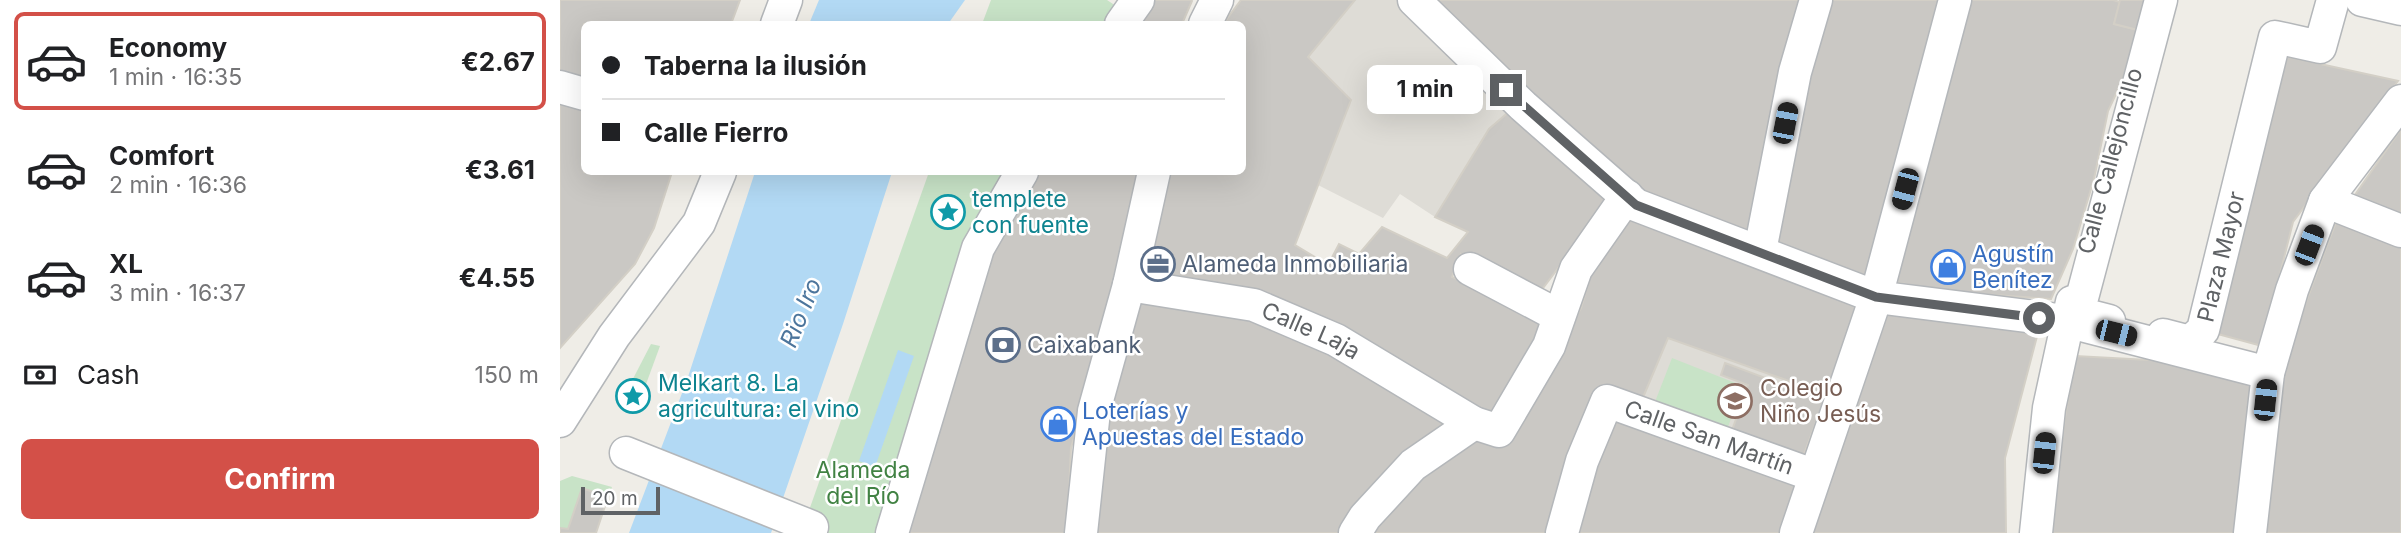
<!DOCTYPE html>
<meta charset="utf-8">
<style>
:root{--surface:#fff;--page:#f2f2f2;--text:#202124;--muted:#757577;--line:#e0e0e0;--accent:#d35048}
body{margin:0;font-family:Inter,sans-serif;background:var(--page);color:var(--text);height:100vh;display:flex;flex-direction:column;font-size:26px;white-space:nowrap}
*{box-sizing:border-box;margin:0}
p{font-size:23px;color:var(--muted)}
.icon{flex:none;width:38px;height:38px;fill:none;stroke:currentColor;stroke-width:2;stroke-linecap:round;stroke-linejoin:round}
.map{position:relative;flex:1;overflow:hidden}
.details{display:flex;flex-direction:column;background:var(--surface);width:560px}
.details>*{flex:none}
.guide{position:absolute;left:21px;top:21px;width:665px;height:154px;border-radius:10px;box-shadow:0 7px 28px #0002;display:grid;align-content:center;height:154px;padding:0 21px;background:var(--surface)}
.scale{position:absolute;left:21px;bottom:18px;width:79px;box-sizing:border-box;padding-left:7px;border:4px solid #5f6265;border-top:0;font-size:19px;line-height:24px;white-space:nowrap;color:#5f6265;-webkit-text-stroke:5px #fff;paint-order:stroke}
.end{position:absolute;width:32px;height:32px;margin:-16px;border:9px solid #5f6265;background:#fff;box-shadow:0 0 0 4px #fff}
.from{border-radius:50%}
.bubble{position:absolute;height:49px;border-radius:10px;background:var(--surface);box-shadow:0 7px 28px #0002;font-size:23px;font-weight:700;line-height:49px;text-align:center}
.car{position:absolute;width:21px;height:42px;margin:-21px -10px;border-radius:9px;box-shadow:0 0 5px 2px #0007;background:linear-gradient(#222 24%,#8ab4d8 0 40%,#222 0 76%,#8ab4d8 0 86%,#222 0)}
.guide b{display:flex;align-items:center;gap:24px;height:66px;font-size:26px}
.guide b+b{border-top:2px solid var(--line)}
.guide i{width:18px;height:18px;background:var(--text)}
ul{padding:12px 0 0;list-style:none}
li{display:flex;align-items:center;gap:21px;height:98px;margin:0 14px 10px;padding:0 7px;border:4px solid transparent;border-radius:10px}
li div{flex:1}
li b{display:block;font-size:26px}
li em{font-style:normal;font-weight:700}
li.active{border-color:var(--accent)}
li>.icon{width:63px;height:63px;stroke-width:1.5}
.pay{display:flex;align-items:center;gap:18px;height:77px;padding:0 21px;font-size:26px}
.pay p{margin-inline-start:auto}
.cta{display:flex;gap:14px;margin-top:auto;padding:14px 21px}
.cta a{flex:1;height:80px;border-radius:10px;background:var(--accent);color:#fff;font-size:28px;font-weight:700;line-height:80px;text-align:center}
main{display:flex;flex:1;min-height:0}
.map>svg:first-child{display:block}
.education{fill:#dedcd6}
.green{fill:#c8e3c7}
.water{fill:#b2d9f4}
.building{fill:#cac8c4;stroke:#d3cfc6;stroke-width:2}
.lines{fill:none;stroke-linecap:round;stroke-linejoin:round}
.minor-casing{stroke:#b4b7ba;stroke-width:35}
.minor{stroke:#fff;stroke-width:32}
.route{stroke:#5f6265;stroke-width:9}
.labels{text-anchor:middle;stroke-width:5;stroke-linejoin:round;paint-order:stroke}
.street-label{font-size:23px;fill:#5f6265;stroke:#fff}
.culture-label{font-size:23px;fill:#0d838f;stroke:#fff;text-anchor:start}
.shop-label{font-size:23px;fill:#366cbe;stroke:#fff;text-anchor:start}
.service-label{font-size:23px;fill:#4e5e75;stroke:#fff;text-anchor:start}
.education-label{font-size:23px;fill:#785e54;stroke:#fff;text-anchor:start}
.park-label{font-size:23px;fill:#418243;stroke:#fff}
.water-label{font-size:24px;font-style:italic;fill:#4c759c;stroke:#fff}
</style>
<main>
<section class="details">
<ul>
<li class="active"><svg class="icon" aria-label="car" viewBox="0 0 24 24"><path d="M5 17H2v-5l4-1 3-4h7l3 4 3 1v5h-3M9 17h6M6 11h13"/><circle cx="7" cy="17" r="2"/><circle cx="17" cy="17" r="2"/></svg><div><b>Economy</b><p>1 min · 16:35</p></div><em>€2.67</em></li>
<li><svg class="icon" aria-label="car" viewBox="0 0 24 24"><path d="M5 17H2v-5l4-1 3-4h7l3 4 3 1v5h-3M9 17h6M6 11h13"/><circle cx="7" cy="17" r="2"/><circle cx="17" cy="17" r="2"/></svg><div><b>Comfort</b><p>2 min · 16:36</p></div><em>€3.61</em></li>
<li><svg class="icon" aria-label="car" viewBox="0 0 24 24"><path d="M5 17H2v-5l4-1 3-4h7l3 4 3 1v5h-3M9 17h6M6 11h13"/><circle cx="7" cy="17" r="2"/><circle cx="17" cy="17" r="2"/></svg><div><b>XL</b><p>3 min · 16:37</p></div><em>€4.55</em></li>
</ul>
<div class="pay"><svg class="icon" aria-label="cash" viewBox="0 0 24 24"><path d="M3 7h18v10H3z"/><circle cx="12" cy="12" r="2"/></svg>Cash<p>150 m</p></div>
<div class="cta"><a>Confirm</a></div>
</section>
<div class="map">
<svg width="1841" height="533" viewBox="0 0 1841 533">
<rect width="100%" height="100%" fill="#efede7"/>
<g class="education">
<path d="M795,0H846L952,109L929,129L875,217L840,194L823,218L758,185L791,100L748,57Z"/>
<path d="M1108,338L1271,396L1243,469L1079,407Z"/>
</g>
<g class="green">
<path d="M431,0H547L562,10L552,24H422Z"/>
<path d="M369,172H463L332,533H241Z"/>
<path d="M91,344L100,346L78,406L62,400Z"/>
<path d="M1112,358L1183,386L1165,435L1093,407Z"/>
<path d="M12,476L52,487L48,497L22,488L8,529L0,528V481Z"/>
</g>
<g class="water">
<path d="M259,0H405L388,24H249Z"/>
<path d="M195,172H332L283,324L211,533H69L127,380Z"/>
<path d="M338,350L354,356L315,467L299,461Z"/>
</g>
<g class="building">
<path d="M0,0H180L171,24H24V81L0,74Z"/>
<path d="M589,0H631L632,1L622,24H572Z"/>
<path d="M681,0H795L748,57L791,100L735,245L768,265L779,244L799,254L822,227L887,258L908,232L875,217L929,129L952,109L1052,197L977,296L901,254L892,277L986,315L973,365L933,416L589,276L604,172H682V24H663Z"/>
<path d="M875,0H1242L1189,237L1090,201L954,86Z"/>
<path d="M1265,0H1388L1310,277L1209,246Z"/>
<path d="M1401,0H1553L1560,2L1554,24L1578,30L1563,79L1548,111L1534,179L1513,249L1491,299L1391,292L1329,281Z"/>
<path d="M1560,0H1585L1578,30L1554,24Z"/>
<path d="M1719,55L1838,81L1733,222L1702,346L1643,330Z"/>
<path d="M0,95L24,103V172H112L94,228L75,264L0,348Z"/>
<path d="M1841,129V222L1790,202Z"/>
<path d="M473,172H580L535,367L511,448L507,533H343L424,258Z"/>
<path d="M1065,213L1305,296L1271,396L1108,338L1079,407L1042,388L992,533H804L849,481L912,436L944,443L1021,308L1032,271Z"/>
<path d="M1779,214L1841,234V533H1703L1722,377L1743,310Z"/>
<path d="M580,298L691,312L729,329L888,424L787,533H535L550,380Z"/>
<path d="M1322,309L1480,325L1445,458L1446,533H1244Z"/>
<path d="M1515,356L1608,361L1695,376L1676,533H1491L1505,417Z"/>
<path d="M1165,363L1264,400L1240,465L1169,439L1188,385L1161,375Z"/>
<path d="M1051,418L1242,483L1225,533H1009Z"/>
<path d="M22,488L48,497L36,533H0V528L8,529Z"/>
</g>
<g class="lines">
<g class="minor-casing">
<g id="minor">
<path d="M854,0L963,106L1076,205L1316,297L1506,321L1708,373"/>
<path d="M1802,0L1841,9"/>
<path d="M217,24L226,0"/>
<path d="M561,24L578,0"/>
<path d="M645,24L657,0"/>
<path d="M0,87L24,94"/>
<path d="M1765,201L1841,231"/>
<path d="M1200,251L1235,72L1256,0"/>
<path d="M910,269L999,316"/>
<path id="s1" d="M569,285L694,305L776,340L914,423L939,431L989,346L1016,269L1067,196"/>
<path d="M1549,321L1518,313L1601,0"/>
<path id="s2" d="M1603,335L1630,342L1643,330L1715,37L1760,47L1773,0"/>
<path d="M0,421L54,336L139,223L160,172"/>
<path d="M66,453L252,527"/>
<path d="M332,533L418,248L462,172"/>
<path d="M521,533L534,411L569,285L594,172"/>
<path d="M795,533L805,517L853,465L914,423"/>
<path id="s3" d="M1002,533L1022,461L1047,401L1253,475"/>
<path d="M1236,533L1316,297L1395,0"/>
<path d="M1476,533L1489,408L1512,302"/>
<path d="M1690,533L1708,373L1732,290L1765,201L1841,101"/>
</g>
</g>
<use href="#minor" class="minor"/>
</g>
<g class="lines">
<path class="route" d="M946,90L1076,205L1316,297L1479,318"/>
</g>
<defs>
<g id="sight-ring" transform="scale(1.75)"><circle r="9.5" fill="#fff" stroke="#0f9aa8" stroke-width="1.5"/><path d="M0-6L1.8-2.2L6-1.7L2.9 1.2L3.7 5.4L0 3.3L-3.7 5.4L-2.9 1.2L-6-1.7L-1.8-2.2Z" fill="#0f9aa8"/></g>
<g id="office-ring" transform="scale(1.75)"><circle r="9.5" fill="#fff" stroke="#5c6f8a" stroke-width="1.5"/><path d="M-6-3h4V-5.5h4V-3h4V5H-6ZM-1-4.5V-3h2v-1.5ZM-6 0V1H6V0Z" fill="#5c6f8a"/></g>
<g id="shop-ring" transform="scale(1.75)"><circle r="9.5" fill="#fff" stroke="#3f7fe0" stroke-width="1.5"/><path d="M-5-2.5h2.3a2.7 3.5 0 0 1 5.4 0H5L5.5 6h-11ZM-1.5-2.5h3a1.5 2.3 0 0 0-3 0Z" fill="#3f7fe0"/></g>
<g id="bank-ring" transform="scale(1.75)"><circle r="9.5" fill="#fff" stroke="#5c6f8a" stroke-width="1.5"/><path d="M-6-4H6V4H-6ZM0-2.3a2.3 2.3 0 1 0 0 4.6a2.3 2.3 0 1 0 0-4.6Z" fill="#5c6f8a"/></g>
<g id="school-ring" transform="scale(1.75)"><circle r="9.5" fill="#fff" stroke="#8d6e63" stroke-width="1.5"/><path d="M0-5L7-2L0 1L-7-2ZM-4 1L0 2.5L4 1V4Q0 6-4 4Z" fill="#8d6e63"/></g>
</defs>
<g fill-rule="evenodd">
<use href="#sight-ring" x="388" y="212"/>
<use href="#office-ring" x="598" y="264"/>
<use href="#shop-ring" x="1388" y="267"/>
<use href="#bank-ring" x="443" y="345"/>
<use href="#sight-ring" x="73" y="396"/>
<use href="#school-ring" x="1175" y="401"/>
<use href="#shop-ring" x="498" y="424"/>
</g>
<g class="labels">
<g class="street-label">
<text transform="translate(1550 161) rotate(-75)" y="8">Calle Callejoncillo</text>
<text dy="8" stroke="none"><textPath href="#s2" startOffset="121">Plaza Mayor</textPath></text>
<text dy="8" stroke="none"><textPath href="#s1" startOffset="189">Calle Laja</textPath></text>
<text dy="8" stroke="none"><textPath href="#s3" startOffset="248">Calle San Martín</textPath></text>
</g>
<g class="culture-label">
<text x="412" y="207">templete<tspan x="412" dy="26">con fuente</tspan></text>
<text x="98" y="391">Melkart 8. La<tspan x="98" dy="26">agricultura: el vino</tspan></text>
</g>
<g class="shop-label">
<text x="1412" y="262">Agustín<tspan x="1412" dy="26">Benítez</tspan></text>
<text x="522" y="419">Loterías y<tspan x="522" dy="26">Apuestas del Estado</tspan></text>
</g>
<g class="service-label">
<text x="622" y="272">Alameda Inmobiliaria</text>
<text x="467" y="353">Caixabank</text>
</g>
<g class="education-label">
<text x="1200" y="396">Colegio<tspan x="1200" dy="26">Niño Jesús</tspan></text>
</g>
<g class="park-label">
<text x="303" y="478">Alameda<tspan x="303" dy="26">del Río</tspan></text>
</g>
<g class="water-label">
<text transform="translate(241 313) rotate(-68)" y="8">Rio Iro</text>
</g>
</g>
</svg>
<div class="scale">20 m</div>
<i class="end from" style="left:1479px;top:318px"></i>
<i class="end" style="left:946px;top:90px"></i>
<div class="bubble" style="left:807px;top:65px;width:116px">1 min</div>
<i class="car" style="left:1225px;top:123px;rotate:11deg"></i>
<i class="car" style="left:1345px;top:189px;rotate:195deg"></i>
<i class="car" style="left:1749px;top:245px;rotate:21deg"></i>
<i class="car" style="left:1556px;top:333px;rotate:104deg"></i>
<i class="car" style="left:1705px;top:400px;rotate:6deg"></i>
<i class="car" style="left:1484px;top:453px;rotate:6deg"></i>
<div class="guide">
<b><i class="from"></i>Taberna la ilusión</b>
<b><i></i>Calle Fierro</b>
</div>
</div>
</main>
